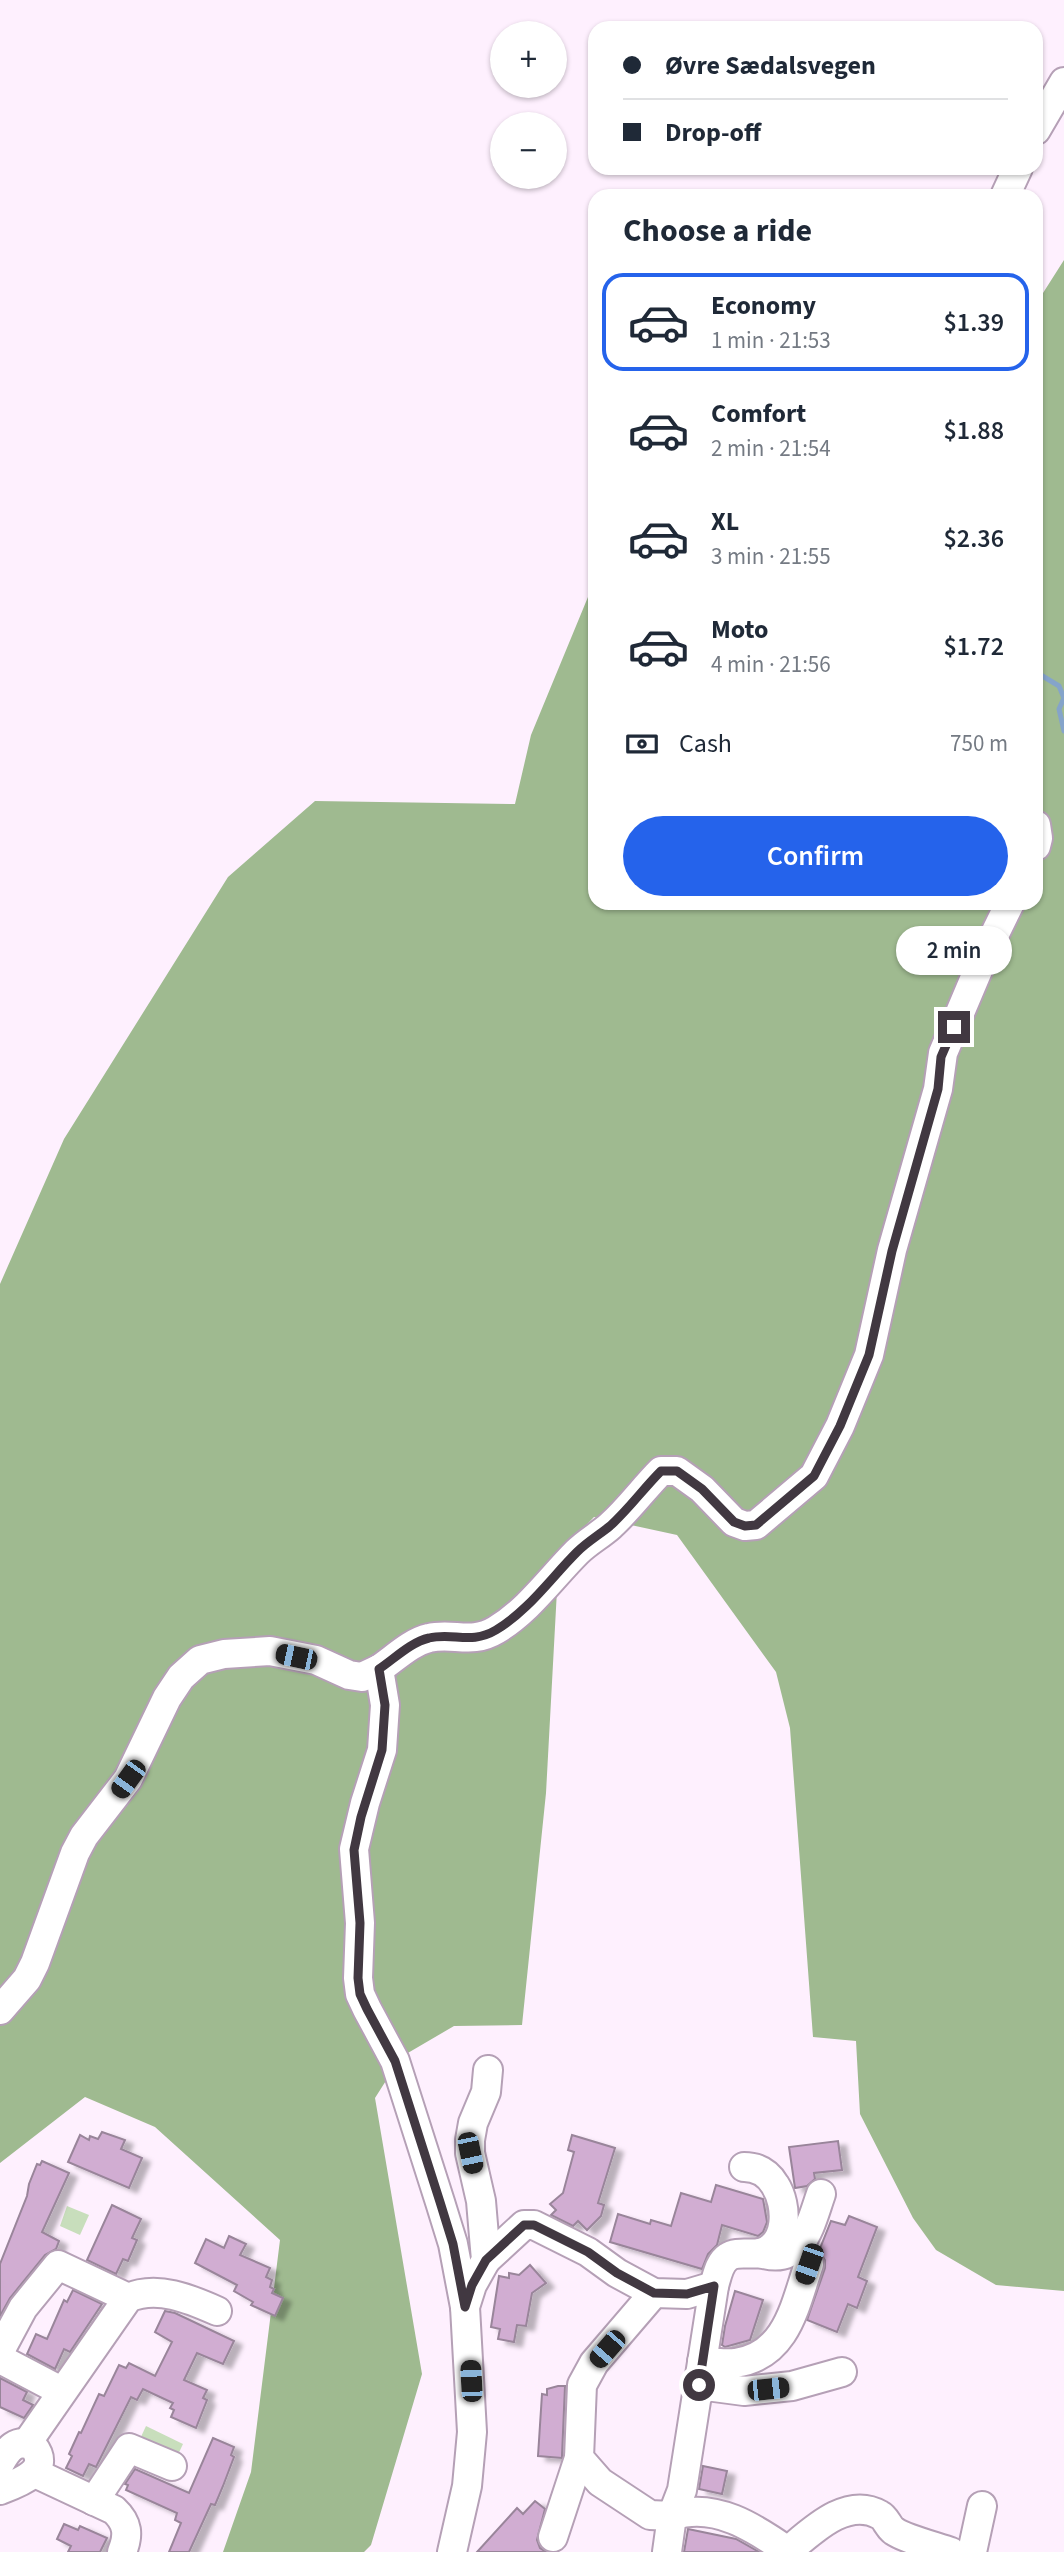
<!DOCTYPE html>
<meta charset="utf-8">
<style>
:root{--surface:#fff;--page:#f6f6f7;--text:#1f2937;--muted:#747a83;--line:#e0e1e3;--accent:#2563eb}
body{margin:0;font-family:"Source Sans 3",sans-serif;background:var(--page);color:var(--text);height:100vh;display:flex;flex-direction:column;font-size:26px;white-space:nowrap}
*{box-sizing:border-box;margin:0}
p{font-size:23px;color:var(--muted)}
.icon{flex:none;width:38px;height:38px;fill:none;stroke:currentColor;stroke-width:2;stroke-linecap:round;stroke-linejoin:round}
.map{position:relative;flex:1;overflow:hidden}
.sheet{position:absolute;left:588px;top:189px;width:455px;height:721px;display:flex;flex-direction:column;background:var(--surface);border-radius:21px;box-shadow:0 2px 5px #0004}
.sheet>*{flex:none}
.top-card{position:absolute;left:588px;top:21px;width:455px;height:154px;border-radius:21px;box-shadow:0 2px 5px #0004;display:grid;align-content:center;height:154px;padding:0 35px;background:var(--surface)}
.buttons{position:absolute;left:490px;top:21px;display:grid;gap:14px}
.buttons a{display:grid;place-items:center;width:77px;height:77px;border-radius:50%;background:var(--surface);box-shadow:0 2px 5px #0004;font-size:35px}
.end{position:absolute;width:32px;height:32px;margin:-16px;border:9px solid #413841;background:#fff;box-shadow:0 0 0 4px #fff}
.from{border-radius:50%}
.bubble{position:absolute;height:49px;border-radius:24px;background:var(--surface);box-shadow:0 2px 5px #0004;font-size:23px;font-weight:600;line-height:49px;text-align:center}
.car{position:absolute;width:21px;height:42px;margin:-21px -10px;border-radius:9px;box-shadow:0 0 5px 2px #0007;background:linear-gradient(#222 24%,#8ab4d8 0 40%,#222 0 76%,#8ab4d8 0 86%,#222 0)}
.top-card b{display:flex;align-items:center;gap:24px;height:66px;font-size:26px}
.top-card b+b{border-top:2px solid var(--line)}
.top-card i{width:18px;height:18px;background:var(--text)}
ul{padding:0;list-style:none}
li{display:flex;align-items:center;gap:21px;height:98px;margin:0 14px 10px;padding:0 21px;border:4px solid transparent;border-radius:21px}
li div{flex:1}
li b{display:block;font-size:26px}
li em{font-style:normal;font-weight:600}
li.selected{border-color:var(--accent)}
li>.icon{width:63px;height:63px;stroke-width:1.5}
h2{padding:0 35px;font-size:32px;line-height:84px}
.pay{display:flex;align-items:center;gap:18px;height:77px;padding:0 35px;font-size:26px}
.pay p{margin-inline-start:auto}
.primary-button{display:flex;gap:14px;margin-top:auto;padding:14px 35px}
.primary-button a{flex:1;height:80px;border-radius:42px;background:var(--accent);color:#fff;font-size:28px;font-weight:600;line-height:80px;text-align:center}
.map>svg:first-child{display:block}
.green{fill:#c8debc}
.forest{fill:#9fba90}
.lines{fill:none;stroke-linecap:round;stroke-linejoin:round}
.stream{stroke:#85a4ca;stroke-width:5}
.building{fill:#d1add2;stroke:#99859a;stroke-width:2;filter:url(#shadow)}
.minor-casing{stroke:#b5a0b6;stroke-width:32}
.minor{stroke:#fff;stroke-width:28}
.route{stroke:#413841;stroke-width:9}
</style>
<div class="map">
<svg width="1064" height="2552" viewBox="0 0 1064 2552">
<defs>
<filter id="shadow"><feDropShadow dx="8" dy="4.5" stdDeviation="2" flood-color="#0004"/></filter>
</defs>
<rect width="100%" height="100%" fill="#fef0fe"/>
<g class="green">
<path d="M67,2206L89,2215L80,2235L60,2226Z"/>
<path d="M146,2426L183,2444L175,2461L140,2439Z"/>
</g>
<path class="forest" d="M1064,260V2291L996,2285L936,2250L913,2218L860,2114L856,2041L813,2037L790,1728L776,1672L677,1535L594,1517L559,1553L546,1793L522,2025L454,2026L401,2057L375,2098L422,2374L371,2545L364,2552H223L251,2472L280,2240L155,2127L85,2097L0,2163V1284L64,1139L228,877L315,801L515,804L531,735L595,580V903H1036V304Z"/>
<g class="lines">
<g class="stream">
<path d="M1036,149L1042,138"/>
<path d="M1036,672L1059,686L1064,698L1059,709L1064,731"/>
</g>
</g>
<g class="building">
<path d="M102,2132L125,2140L121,2149L142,2158L129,2188L68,2162L80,2135L89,2140L90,2136L98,2139Z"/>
<path d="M572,2135L615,2148L598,2203L604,2205L601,2216L587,2230L578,2221L573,2226L551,2215L556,2210L550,2204L563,2193L574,2152L568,2150Z"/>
<path d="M838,2141L842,2170L814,2173L815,2179L807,2186L795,2188L789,2147Z"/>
<path d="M42,2161L69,2173L42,2232L59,2241L56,2249L45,2255L10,2298L0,2316V2264L27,2196L29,2184L37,2164L40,2165Z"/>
<path d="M716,2185L763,2199L767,2222L763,2232L758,2236L722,2225L717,2245L708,2254L702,2269L610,2242L618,2214L650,2224L651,2220L671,2226L681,2193L711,2202Z"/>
<path d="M112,2205L141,2219L132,2238L137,2240L128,2261L123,2259L116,2274L87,2260Z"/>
<path d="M849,2216L877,2227L858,2277L867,2281L857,2308L848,2304L837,2332L807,2320L825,2268V2260L819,2251L831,2221L845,2225Z"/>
<path d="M229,2236L246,2244L240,2255L270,2268L266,2277L272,2280L270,2287L274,2289L272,2293L283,2298L275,2316L251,2305L253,2302L234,2291L237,2285L195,2263L206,2239L224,2248Z"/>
<path d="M530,2265L546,2283L532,2293L526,2326L517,2325L514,2342L498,2339L500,2329L491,2327L499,2276L509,2278V2273L519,2275Z"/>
<path d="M73,2290L102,2304L70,2352L64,2349L55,2369L27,2354L36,2334L47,2339L64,2300L67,2302Z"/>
<path d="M735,2291L763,2300L750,2340L725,2347L722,2345L725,2326Z"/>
<path d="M165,2311L175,2313L234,2341L223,2364L197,2353L184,2380L207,2390L203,2398L207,2400L196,2428L171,2417L174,2410L170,2408L173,2403L143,2389L137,2400L131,2397L96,2467L89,2464L83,2476L66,2468L72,2456L69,2454L79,2432L81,2433L99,2394L104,2396L119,2365L126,2368L129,2363L155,2376L172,2342L155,2332Z"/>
<path d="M0,2378L27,2392L23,2400L33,2405L24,2418L0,2407Z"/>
<path d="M558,2386H565L562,2455V2458L538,2456L542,2394L547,2395V2389Z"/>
<path d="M213,2438L234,2447L231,2455L234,2457L223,2486L215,2505L211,2504L189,2552H169L181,2523L175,2520L177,2513L126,2490L128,2485L125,2484L135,2469L189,2493Z"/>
<path d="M703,2466L727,2471L722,2494L699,2489Z"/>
<path d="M535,2501L545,2509L537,2540L540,2548L546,2552H477L517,2508L523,2514Z"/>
<path d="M64,2524L78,2530L80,2526L107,2538L100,2552H68L71,2546L57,2539Z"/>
<path d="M688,2529L736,2539L759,2552H684Z"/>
</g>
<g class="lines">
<g class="minor-casing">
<g id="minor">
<path d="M1036,130L1064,82"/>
<path d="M1005,196L1018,168"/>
<path d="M1036,825L1038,838L1036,846"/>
<path d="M0,2010L27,1979L35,1963L75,1853L84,1836L128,1779L167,1698L181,1677L200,1660L224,1654L270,1651L316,1660L349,1675L362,1677L379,1669"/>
<path d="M760,2253C803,2266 810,2225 821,2194"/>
<path d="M486,2260L524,2225H534L588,2252L617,2273L654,2293L687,2294L714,2286"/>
<path d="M654,2293L594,2363L582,2385L579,2458L600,2482L650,2515L672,2516L682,2490L714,2286C717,2276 719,2263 728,2257C736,2251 750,2255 760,2253C789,2246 788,2205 775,2185C768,2173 758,2167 744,2167"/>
<path d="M465,2307L453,2244L440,2202L395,2061L367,2009L360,1994L358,1978L360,1923L354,1849L365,1803L382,1750L385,1705L379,1669C394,1659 411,1642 429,1638C453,1632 471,1645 496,1630C529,1610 550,1579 577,1552C587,1542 600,1535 610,1526C629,1509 643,1489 661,1471H677L702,1489L734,1522L745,1526L756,1525L814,1476L840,1426L869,1355L892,1250L938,1089L943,1053L984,956L1010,903"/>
<path d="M0,2351L23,2308L58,2265L128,2298"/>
<path d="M0,2359L61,2391"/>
<path d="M702,2362C713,2362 725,2364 735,2363C787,2356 795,2305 809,2264"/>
<path d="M699,2385L744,2391L792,2386L842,2372"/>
<path d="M27,2443L128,2298C157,2285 190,2299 217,2311"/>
<path d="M0,2463C8,2449 16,2438 33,2446C53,2471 19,2483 0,2490"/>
<path d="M35,2473L114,2510C128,2523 129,2535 122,2552"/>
<path d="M94,2501L129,2448L172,2466"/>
<path d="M553,2537L579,2458"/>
<path d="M788,2551C812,2531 847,2496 880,2515C886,2518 888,2527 894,2531C905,2539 937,2547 951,2552"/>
<path d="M452,2552L467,2486L472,2432L465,2307L472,2285L486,2260L481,2201L470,2153V2140L473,2123L486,2092L488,2070"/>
<path d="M667,2552L672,2516C714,2501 755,2528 789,2552"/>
<path d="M972,2552L982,2506"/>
</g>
</g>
<use href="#minor" class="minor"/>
</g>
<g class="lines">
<path class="route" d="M699,2385L714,2286L687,2294L654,2293L617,2273L588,2252L534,2225H524L486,2260L472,2285L465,2307L453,2244L440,2202L395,2061L367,2009L360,1994L358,1978L360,1923L354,1850L361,1817L382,1750L385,1705L379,1669C394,1659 411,1642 429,1638C453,1632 471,1645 496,1630C529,1610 550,1579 577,1552C587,1542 599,1535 610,1526C629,1509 643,1489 661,1471H677L702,1489L734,1522L745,1526L756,1525L814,1476L840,1426L869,1355L892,1251L938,1089L941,1057L954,1027"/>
</g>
</svg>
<div class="buttons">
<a>+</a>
<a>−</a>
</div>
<i class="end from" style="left:699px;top:2385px"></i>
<i class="end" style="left:954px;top:1027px"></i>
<div class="bubble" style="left:896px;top:926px;width:116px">2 min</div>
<i class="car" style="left:296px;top:1657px;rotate:282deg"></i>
<i class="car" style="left:128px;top:1779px;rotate:216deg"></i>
<i class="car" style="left:470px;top:2153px;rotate:168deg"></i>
<i class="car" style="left:809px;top:2264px;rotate:199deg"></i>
<i class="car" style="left:607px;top:2349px;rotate:221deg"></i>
<i class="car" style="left:471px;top:2381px;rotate:357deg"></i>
<i class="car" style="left:768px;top:2389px;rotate:84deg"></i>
<div class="top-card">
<b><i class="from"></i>Øvre Sædalsvegen</b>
<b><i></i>Drop-off</b>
</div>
<section class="sheet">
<h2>Choose a ride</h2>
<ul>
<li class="selected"><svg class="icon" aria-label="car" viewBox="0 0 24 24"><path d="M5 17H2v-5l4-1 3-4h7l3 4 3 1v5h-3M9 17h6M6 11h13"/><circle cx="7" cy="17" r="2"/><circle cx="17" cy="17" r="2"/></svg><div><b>Economy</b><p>1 min · 21:53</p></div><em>$1.39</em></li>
<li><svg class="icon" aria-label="car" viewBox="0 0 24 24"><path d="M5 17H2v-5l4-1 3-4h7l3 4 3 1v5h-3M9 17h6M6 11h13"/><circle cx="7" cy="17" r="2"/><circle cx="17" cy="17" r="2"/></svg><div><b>Comfort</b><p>2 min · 21:54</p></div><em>$1.88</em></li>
<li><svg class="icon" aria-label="car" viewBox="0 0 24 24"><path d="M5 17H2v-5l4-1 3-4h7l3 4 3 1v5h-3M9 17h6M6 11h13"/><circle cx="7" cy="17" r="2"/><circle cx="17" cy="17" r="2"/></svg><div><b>XL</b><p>3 min · 21:55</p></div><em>$2.36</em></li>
<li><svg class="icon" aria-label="car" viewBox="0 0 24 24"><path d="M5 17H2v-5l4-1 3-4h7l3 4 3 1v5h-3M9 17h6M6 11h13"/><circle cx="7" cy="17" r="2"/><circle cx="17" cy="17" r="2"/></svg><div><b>Moto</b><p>4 min · 21:56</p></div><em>$1.72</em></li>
</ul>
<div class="pay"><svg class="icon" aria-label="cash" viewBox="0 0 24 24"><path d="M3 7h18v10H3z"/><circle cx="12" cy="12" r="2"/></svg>Cash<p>750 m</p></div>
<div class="primary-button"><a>Confirm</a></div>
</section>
</div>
